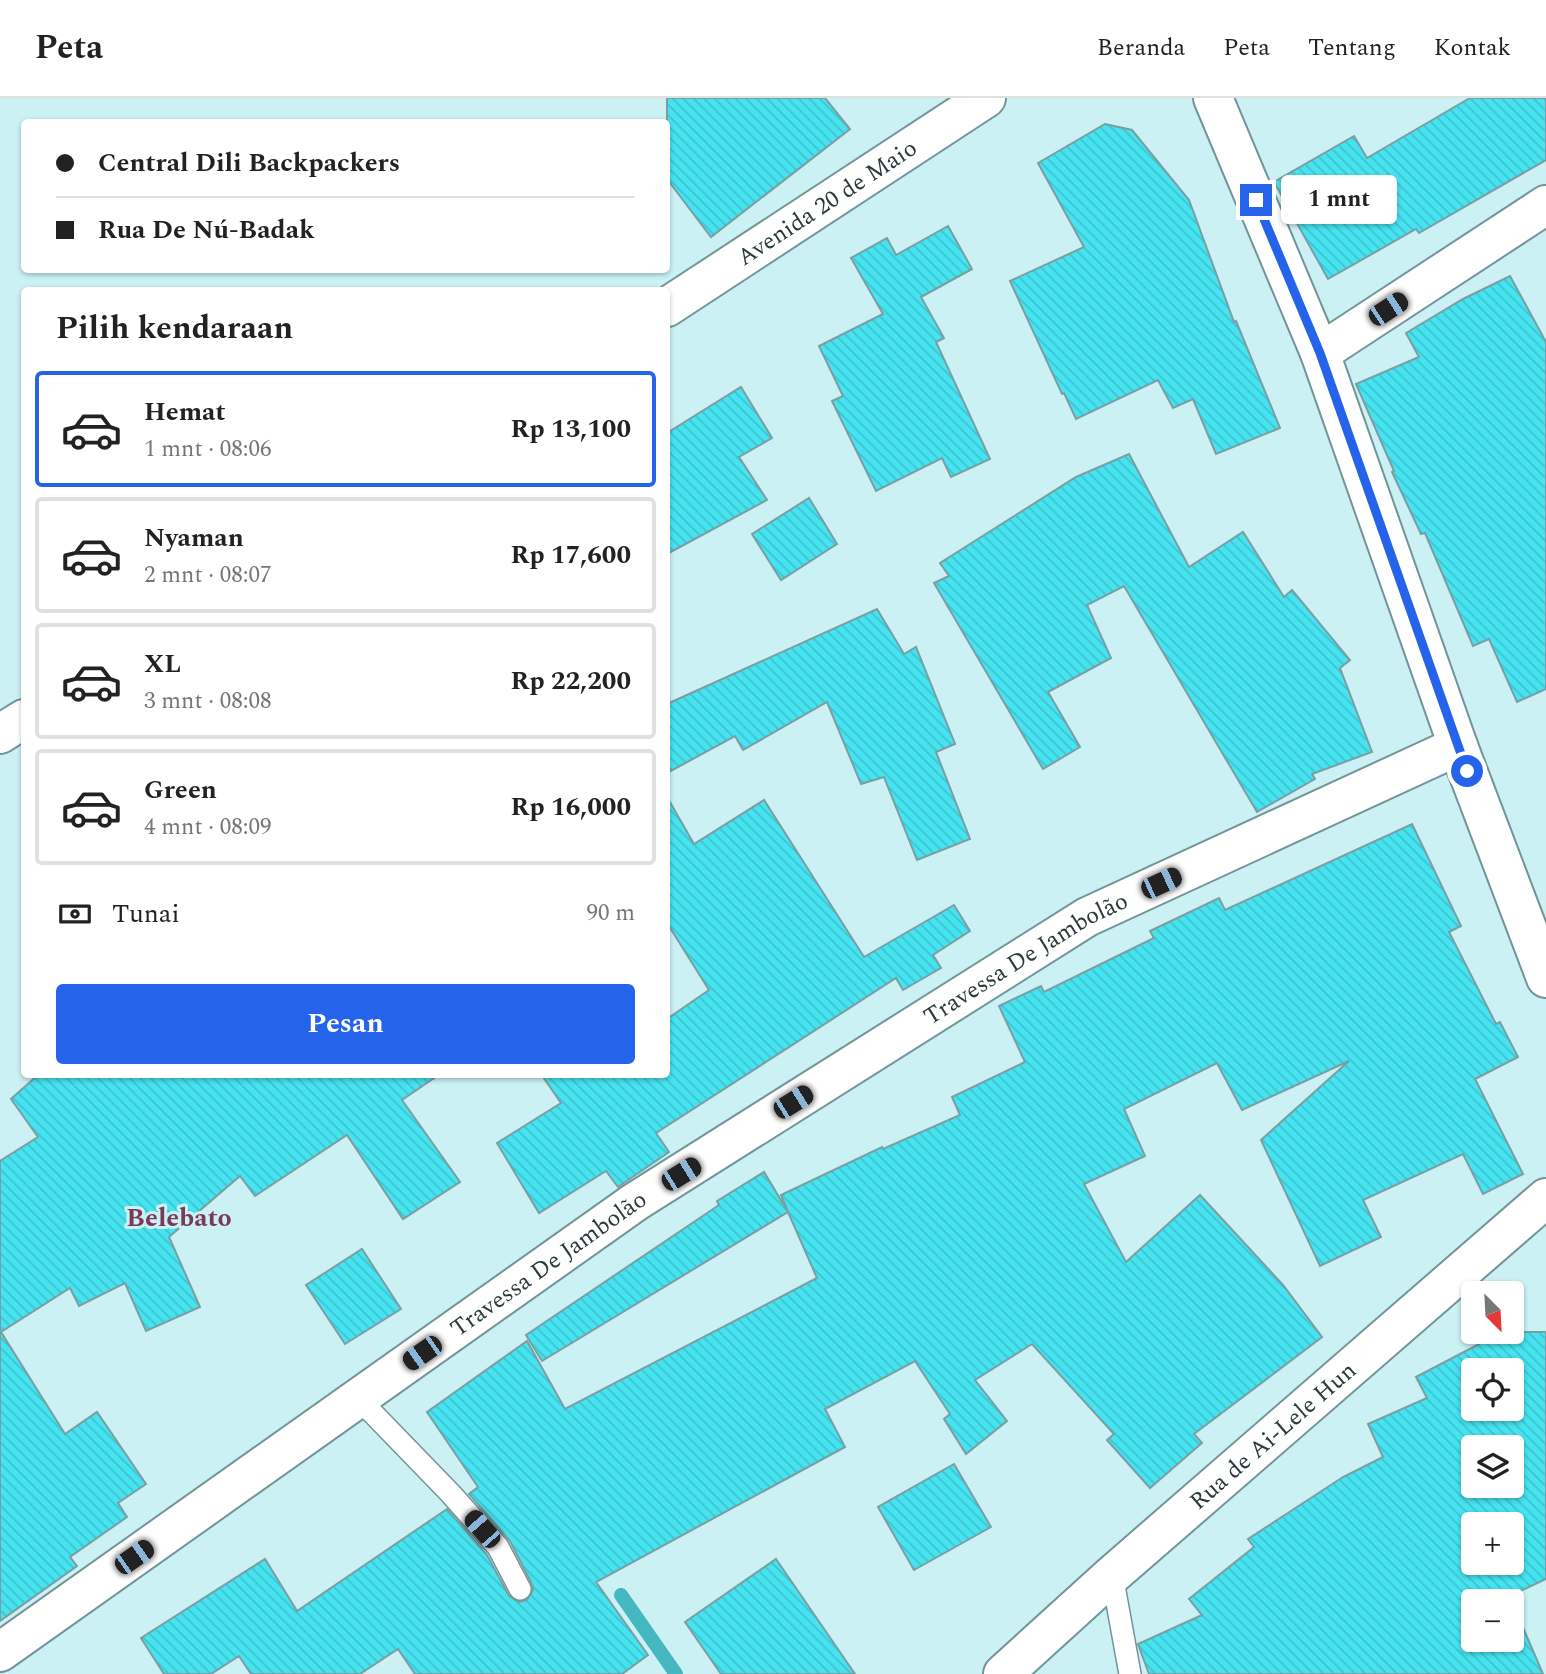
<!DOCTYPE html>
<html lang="id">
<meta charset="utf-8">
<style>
:root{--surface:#fff;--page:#f2f2f2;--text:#222;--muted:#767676;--line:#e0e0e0;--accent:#2563eb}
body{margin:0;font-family:Spectral,serif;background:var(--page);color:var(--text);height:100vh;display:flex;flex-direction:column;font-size:26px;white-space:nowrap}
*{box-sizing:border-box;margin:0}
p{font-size:23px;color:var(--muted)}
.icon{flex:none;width:38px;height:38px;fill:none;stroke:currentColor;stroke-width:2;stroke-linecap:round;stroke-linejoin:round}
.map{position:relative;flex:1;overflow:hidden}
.side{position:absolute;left:21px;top:189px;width:649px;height:791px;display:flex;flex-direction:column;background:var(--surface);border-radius:7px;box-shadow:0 2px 5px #0004}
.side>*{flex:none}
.guide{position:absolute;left:21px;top:21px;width:649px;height:154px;border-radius:7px;box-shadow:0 2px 5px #0004;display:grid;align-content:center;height:154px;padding:0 35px;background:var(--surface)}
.needle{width:46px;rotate:156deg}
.buttons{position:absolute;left:1461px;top:1183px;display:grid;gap:14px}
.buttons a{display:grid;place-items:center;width:63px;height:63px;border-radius:7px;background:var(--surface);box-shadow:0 2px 5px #0004;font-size:35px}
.end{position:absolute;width:32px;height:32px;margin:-16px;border:9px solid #2563eb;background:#fff;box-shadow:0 0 0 4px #fff}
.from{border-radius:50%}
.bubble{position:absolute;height:49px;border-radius:7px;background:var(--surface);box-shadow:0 2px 5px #0004;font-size:23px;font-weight:700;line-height:49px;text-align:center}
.car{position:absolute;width:21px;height:42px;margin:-21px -10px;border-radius:9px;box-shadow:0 0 5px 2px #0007;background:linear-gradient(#222 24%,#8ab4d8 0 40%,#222 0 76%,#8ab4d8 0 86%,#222 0)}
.guide b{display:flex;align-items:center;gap:24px;height:66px;font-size:26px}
.guide b+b{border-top:2px solid var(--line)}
.guide i{width:18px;height:18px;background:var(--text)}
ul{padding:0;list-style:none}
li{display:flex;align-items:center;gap:21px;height:116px;margin:0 14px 10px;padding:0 21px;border:4px solid var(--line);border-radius:7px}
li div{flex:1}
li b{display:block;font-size:26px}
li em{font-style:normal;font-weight:700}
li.current{border-color:var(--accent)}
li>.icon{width:63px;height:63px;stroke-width:1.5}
h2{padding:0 35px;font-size:32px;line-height:84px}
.pay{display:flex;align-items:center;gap:18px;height:77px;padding:0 35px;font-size:26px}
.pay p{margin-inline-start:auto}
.cta{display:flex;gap:14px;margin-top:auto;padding:14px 35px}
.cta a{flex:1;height:80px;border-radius:7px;background:var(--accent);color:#fff;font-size:28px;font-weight:700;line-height:80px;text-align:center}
header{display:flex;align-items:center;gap:42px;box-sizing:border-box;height:98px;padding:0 35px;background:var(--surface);border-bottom:2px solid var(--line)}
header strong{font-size:33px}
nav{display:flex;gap:38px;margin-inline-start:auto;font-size:24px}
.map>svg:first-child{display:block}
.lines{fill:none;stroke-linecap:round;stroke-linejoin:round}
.stream{stroke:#44b7c0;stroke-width:14}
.building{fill:url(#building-back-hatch);stroke:#7a9ea1;stroke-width:2;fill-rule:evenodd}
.service-casing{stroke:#719598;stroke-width:24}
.minor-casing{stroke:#719598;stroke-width:42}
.secondary-casing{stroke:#719598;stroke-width:42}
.service{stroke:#fff;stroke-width:21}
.minor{stroke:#fff;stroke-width:38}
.secondary{stroke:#fff;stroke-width:38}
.route{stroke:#2563eb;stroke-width:9}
.labels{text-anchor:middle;stroke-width:6;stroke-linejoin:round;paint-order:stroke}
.street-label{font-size:24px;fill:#2b3a3b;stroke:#cbf1f5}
.neighbourhood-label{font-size:26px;font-weight:bold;fill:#7b3857;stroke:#cbf1f5}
</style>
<header>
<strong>Peta</strong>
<nav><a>Beranda</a><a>Peta</a><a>Tentang</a><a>Kontak</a></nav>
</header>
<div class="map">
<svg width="1546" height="1576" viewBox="0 0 1546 1576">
<defs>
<pattern id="building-back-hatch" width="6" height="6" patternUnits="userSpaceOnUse" patternTransform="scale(1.75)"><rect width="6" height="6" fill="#46e3f0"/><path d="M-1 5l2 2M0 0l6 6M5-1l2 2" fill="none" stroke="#3dc4cf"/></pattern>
</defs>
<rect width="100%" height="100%" fill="#cbf1f5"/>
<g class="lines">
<path class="stream" d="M621,1497L676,1576"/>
</g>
<g class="building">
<path d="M667,0H825L850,31L711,139L667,81Z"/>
<path d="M1470,0H1546V62L1419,135L1416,131L1328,181L1274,84L1354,38L1367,60Z"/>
<path d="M1105,26L1132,32L1189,102L1234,224L1236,223L1280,330L1216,356L1193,301L1173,310L1158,282L1076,321L1064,295L1062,296L1010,183L1084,149L1038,65Z"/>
<path d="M948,128L972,171L921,199L944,240L936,244L990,361L951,379L942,360L876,393L832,303L843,298L819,248L883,216L851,160L887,140L896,157Z"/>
<path d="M1510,178L1546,244V591L1517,604L1489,541L1473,548L1425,435L1421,436L1392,374L1394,373L1356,286L1419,259L1406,235L1463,201Z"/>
<path d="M741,289L772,340L739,359L767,402L667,456V335Z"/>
<path d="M1129,356L1189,469L1243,434L1284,499L1292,492L1350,562L1340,570L1372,654L1312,676L1315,681L1257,714L1124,488L1087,507L1111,560L1048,594L1080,649L1043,671L934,485L949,478L940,465L1076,379Z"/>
<path d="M809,400L837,446L781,482L752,436Z"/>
<path d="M877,511L904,556L916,549L955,646L936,654L970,741L917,762L884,679L861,686L827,604L743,652L735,638L667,675V606Z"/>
<path d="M667,699L694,746L764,702L864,859L954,807L970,833L933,857L941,870L903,892L896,880L656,1035L669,1054L618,1089L606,1073L539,1115L497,1045L561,1005L541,976H667V921L709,892L667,825Z"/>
<path d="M1412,726L1461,828L1449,834L1496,926L1500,924L1518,959L1475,981L1523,1076L1483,1096L1463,1056L1363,1102L1381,1139L1320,1168L1261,1042L1349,963L1242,1012L1217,965L1124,1011L1145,1058L1084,1086L1126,1164L1200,1097L1283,1187L1322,1239L1194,1336L1202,1345L1150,1390L1107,1342L1114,1336L1032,1246L975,1282L1007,1323L966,1356L944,1321L950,1316L915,1263L825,1311L845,1349L596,1484L648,1557L622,1576H415L398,1551L360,1576H251L239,1558L211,1576H164L141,1540L265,1461L297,1513L447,1411L487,1457L509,1498L519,1504L527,1502L533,1492L532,1486L510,1443L469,1396L478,1389L427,1314L527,1243L565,1311L817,1180L788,1114L542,1263L526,1237L719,1107L717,1103L764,1074L788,1114L781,1097L882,1049L883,1051L960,1017L952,999L1025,964L999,908L1041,888L1044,894L1154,840L1150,833L1219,800L1225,812Z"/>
<path d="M39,976H440L402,1002L460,1084L403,1121L347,1037L255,1098L240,1078L169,1139L200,1209L146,1233L125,1185L79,1208L70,1190L1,1234L65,1336L97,1314L146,1386L118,1405L127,1419L70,1459L77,1468L0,1523V1063L38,1039L11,1001Z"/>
<path d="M362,1151L401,1211L345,1246L306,1187Z"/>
<path d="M1502,1234H1546V1481L1510,1498L1512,1503H1474V1542H1512V1504L1543,1576H1149L1138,1546L1202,1517L1189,1501L1254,1449L1248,1441L1343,1379L1383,1359L1368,1326L1427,1300L1416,1279ZM1474,1272H1512V1311H1474ZM1474,1349H1512V1388H1474ZM1474,1426H1512V1465H1474Z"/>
<path d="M954,1366L991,1429L914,1472L878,1409Z"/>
<path d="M776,1461L855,1576H721L685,1524Z"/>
</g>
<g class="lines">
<g class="service-casing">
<g id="service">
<path d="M358,1300L451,1396L498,1449L520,1491"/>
<path d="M1112,1477L1130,1576"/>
</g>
</g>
<g class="minor-casing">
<g id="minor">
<path d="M1213,0L1320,255L1458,648L1546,880"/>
<path d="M1320,255L1546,107"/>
<path id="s1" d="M0,1554L635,1104L1087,819L1458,648"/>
<path id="s2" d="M1003,1576L1112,1477L1546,1100"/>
</g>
</g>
<g class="secondary-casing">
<g id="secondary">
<path id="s3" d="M667,209L986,0"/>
<path d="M0,636L24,621"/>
</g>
</g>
<use href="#service" class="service"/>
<use href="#minor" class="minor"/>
<use href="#secondary" class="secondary"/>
</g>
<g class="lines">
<path class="route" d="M1256,102L1320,255L1467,673"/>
</g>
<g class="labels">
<g class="street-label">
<text dy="8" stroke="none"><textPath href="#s3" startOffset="191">Avenida 20 de Maio</textPath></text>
<text dy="8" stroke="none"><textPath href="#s1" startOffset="1239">Travessa De Jambolão</textPath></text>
<text dy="8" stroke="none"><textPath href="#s1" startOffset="672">Travessa De Jambolão</textPath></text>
<text dy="8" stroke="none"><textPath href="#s2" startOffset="360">Rua de Ai-Lele Hun</textPath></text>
</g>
<g class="neighbourhood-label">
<text x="179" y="1128">Belebato</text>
</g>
</g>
</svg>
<div class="buttons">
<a><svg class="needle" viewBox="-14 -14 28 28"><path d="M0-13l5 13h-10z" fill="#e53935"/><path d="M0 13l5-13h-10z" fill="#767676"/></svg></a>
<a><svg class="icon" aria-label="locate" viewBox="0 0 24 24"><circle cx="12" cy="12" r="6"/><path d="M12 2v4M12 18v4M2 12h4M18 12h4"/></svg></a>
<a><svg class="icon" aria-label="layers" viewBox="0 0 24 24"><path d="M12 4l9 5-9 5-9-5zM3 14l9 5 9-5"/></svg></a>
<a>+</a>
<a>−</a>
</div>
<i class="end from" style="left:1467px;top:673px"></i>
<i class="end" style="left:1256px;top:102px"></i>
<div class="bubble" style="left:1281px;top:77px;width:116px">1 mnt</div>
<i class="car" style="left:1388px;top:211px;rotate:57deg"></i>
<i class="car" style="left:1161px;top:785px;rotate:65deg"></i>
<i class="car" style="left:793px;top:1004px;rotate:58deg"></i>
<i class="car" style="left:681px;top:1076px;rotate:58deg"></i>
<i class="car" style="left:422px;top:1255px;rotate:235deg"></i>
<i class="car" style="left:482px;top:1431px;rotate:319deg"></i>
<i class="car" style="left:134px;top:1459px;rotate:55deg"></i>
<div class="guide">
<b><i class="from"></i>Central Dili Backpackers</b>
<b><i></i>Rua De Nú-Badak</b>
</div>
<section class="side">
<h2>Pilih kendaraan</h2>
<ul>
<li class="current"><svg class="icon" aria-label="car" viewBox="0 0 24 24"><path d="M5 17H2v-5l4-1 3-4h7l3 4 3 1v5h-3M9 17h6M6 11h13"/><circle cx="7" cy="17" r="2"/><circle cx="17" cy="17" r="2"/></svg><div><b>Hemat</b><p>1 mnt · 08:06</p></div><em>Rp 13,100</em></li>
<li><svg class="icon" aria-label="car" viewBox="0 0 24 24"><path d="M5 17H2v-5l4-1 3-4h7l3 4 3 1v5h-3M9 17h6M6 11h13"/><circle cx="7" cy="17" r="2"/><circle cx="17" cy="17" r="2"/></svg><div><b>Nyaman</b><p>2 mnt · 08:07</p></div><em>Rp 17,600</em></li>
<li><svg class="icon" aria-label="car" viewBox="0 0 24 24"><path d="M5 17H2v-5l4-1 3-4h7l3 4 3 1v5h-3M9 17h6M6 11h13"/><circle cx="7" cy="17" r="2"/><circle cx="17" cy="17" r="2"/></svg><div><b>XL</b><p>3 mnt · 08:08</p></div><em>Rp 22,200</em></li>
<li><svg class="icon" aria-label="car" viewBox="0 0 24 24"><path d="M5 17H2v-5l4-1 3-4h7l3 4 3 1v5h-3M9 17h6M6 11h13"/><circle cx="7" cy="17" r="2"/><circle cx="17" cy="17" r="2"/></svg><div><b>Green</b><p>4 mnt · 08:09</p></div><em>Rp 16,000</em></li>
</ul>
<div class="pay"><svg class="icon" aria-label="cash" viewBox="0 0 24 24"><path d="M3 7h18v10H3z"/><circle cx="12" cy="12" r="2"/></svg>Tunai<p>90 m</p></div>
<div class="cta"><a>Pesan</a></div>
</section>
</div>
